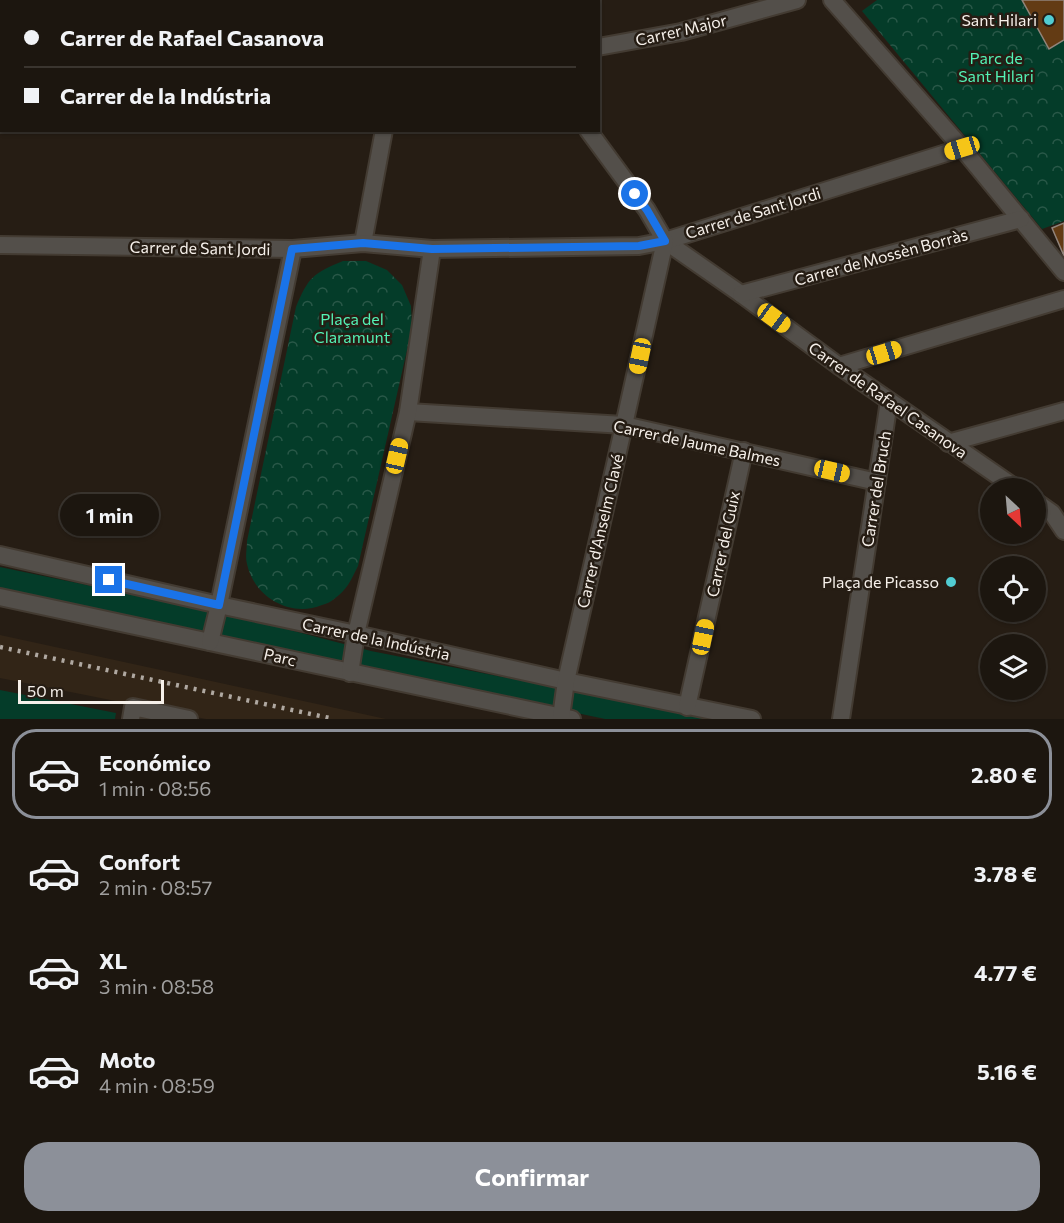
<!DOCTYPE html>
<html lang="es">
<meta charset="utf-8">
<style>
:root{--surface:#1c160f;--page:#29231d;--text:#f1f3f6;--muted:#a09f9e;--line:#3a352f;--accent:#8c9099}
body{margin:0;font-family:Commissioner,sans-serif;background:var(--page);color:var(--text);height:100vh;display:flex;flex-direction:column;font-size:22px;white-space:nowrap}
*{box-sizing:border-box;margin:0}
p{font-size:20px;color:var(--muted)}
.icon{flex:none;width:33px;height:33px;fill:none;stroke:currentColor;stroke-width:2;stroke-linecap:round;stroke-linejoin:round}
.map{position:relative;height:719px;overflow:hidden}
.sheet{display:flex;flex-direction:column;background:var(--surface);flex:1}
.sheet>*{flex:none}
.banner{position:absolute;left:0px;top:0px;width:600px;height:132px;box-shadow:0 2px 4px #0004,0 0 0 2px var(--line);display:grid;align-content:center;height:132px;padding:0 24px;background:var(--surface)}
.needle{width:39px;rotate:154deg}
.fabs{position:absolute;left:980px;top:478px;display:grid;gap:12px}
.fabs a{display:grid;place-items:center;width:66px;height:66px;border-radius:50%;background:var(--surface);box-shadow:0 2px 4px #0004,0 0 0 2px var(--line);font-size:30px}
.scale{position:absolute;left:18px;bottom:15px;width:146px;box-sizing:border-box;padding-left:6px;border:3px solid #f6f0ea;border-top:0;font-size:16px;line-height:21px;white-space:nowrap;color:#f6f0ea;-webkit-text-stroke:4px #261d14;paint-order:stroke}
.end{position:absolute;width:27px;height:27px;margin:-14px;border:8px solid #1a73e8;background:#fff;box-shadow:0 0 0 3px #fff}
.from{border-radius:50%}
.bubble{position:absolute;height:42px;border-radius:21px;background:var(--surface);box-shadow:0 2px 4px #0004,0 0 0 2px var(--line);font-size:20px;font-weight:700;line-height:42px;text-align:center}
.car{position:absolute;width:18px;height:36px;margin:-18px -9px;border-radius:8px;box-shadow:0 0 4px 2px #0007;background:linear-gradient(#f5c518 24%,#345 0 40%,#f5c518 0 76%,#345 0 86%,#f5c518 0)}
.banner b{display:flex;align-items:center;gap:21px;height:57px;font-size:22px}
.banner b+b{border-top:2px solid var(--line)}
.banner i{width:15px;height:15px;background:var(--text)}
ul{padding:10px 0 0;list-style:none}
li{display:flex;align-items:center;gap:18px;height:90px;margin:0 12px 9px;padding:0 12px;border:3px solid transparent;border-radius:24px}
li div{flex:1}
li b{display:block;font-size:22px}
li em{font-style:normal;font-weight:700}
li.on{border-color:var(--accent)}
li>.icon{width:54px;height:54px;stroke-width:1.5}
.action{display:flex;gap:12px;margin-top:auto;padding:12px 24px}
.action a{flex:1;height:69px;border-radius:24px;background:var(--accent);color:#fff;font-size:24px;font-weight:700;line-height:69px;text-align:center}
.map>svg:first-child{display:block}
.built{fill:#322517}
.green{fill:#043c29}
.park{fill:url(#park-crowns)}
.building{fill:#633b14;stroke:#91847b;stroke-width:1.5}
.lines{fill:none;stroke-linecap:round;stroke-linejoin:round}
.street-casing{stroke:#433b32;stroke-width:20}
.street{stroke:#534f4a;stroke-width:16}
.rail{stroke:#afa8a1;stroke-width:4.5;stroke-dasharray:3 6;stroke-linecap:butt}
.route{stroke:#1a73e8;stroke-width:8}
.poi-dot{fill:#51ccd2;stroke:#261d14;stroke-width:2}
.labels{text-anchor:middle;stroke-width:5;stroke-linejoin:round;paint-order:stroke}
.poi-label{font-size:16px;fill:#f6f0ea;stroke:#261d14;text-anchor:end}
.street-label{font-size:16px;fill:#f6f0ea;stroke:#261d14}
.park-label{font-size:16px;fill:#53f2b5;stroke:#261d14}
</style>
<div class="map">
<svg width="1064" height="719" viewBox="0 0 1064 719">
<defs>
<pattern id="park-crowns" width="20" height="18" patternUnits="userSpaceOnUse" patternTransform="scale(1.5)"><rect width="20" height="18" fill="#043c29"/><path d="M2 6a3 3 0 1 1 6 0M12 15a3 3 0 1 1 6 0" fill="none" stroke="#295848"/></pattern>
</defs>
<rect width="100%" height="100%" fill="#261d14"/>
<path class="built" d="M0,635L386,719H206L0,678Z"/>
<g class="green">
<path d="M0,567L236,616L371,651L716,719H605L0,591Z"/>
<path d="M0,690L116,713L115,719H0Z"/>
</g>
<g class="park">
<path d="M877,0H1064V221L1042,229L862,11Z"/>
<path d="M343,261H366L387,270L402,285L411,306L412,328L358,566C351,580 347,590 334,599C331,602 326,604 322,605C290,618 254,597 247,564C245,557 247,548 247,541L296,307C308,278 313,273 343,261Z"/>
</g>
<g class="building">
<path d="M1022,0H1064V40L1049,49Z"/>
<path d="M1064,223V256L1052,228Z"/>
</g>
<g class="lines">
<g class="street-casing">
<g id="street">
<path d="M347,0L349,2"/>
<path d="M404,0V2"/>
<path d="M832,0L962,148L1064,272"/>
<path d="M25,2L26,0"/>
<path d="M0,42L2,40"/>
<path d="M598,47L681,32L797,0"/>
<path d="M0,66H2"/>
<path d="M588,130L647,210L665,241L741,294L839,366L1017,489"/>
<path d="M363,243L384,130"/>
<path d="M0,245L293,249L363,243L432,249L639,246L665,241L962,148"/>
<path d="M741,294L1021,219"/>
<path d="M839,366L1064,299"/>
<path d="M408,412L624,425L877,482"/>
<path d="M948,443L1064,411"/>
<path d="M1035,501L1052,513L1064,531"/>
<path d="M0,555L219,605L356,634L566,681L752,719"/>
<path d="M0,597C191,638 381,679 572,719"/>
<path d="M210,642L219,605L293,249"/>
<path d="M350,673L356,634L408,412L432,249"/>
<path d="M687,707L744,451"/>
<path d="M561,717L566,681L624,425L665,241"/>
<path d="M131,719L133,707L189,719"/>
<path d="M841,719L889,401"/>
</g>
</g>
<use href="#street" class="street"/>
<path class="rail" d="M0,647L334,719"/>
</g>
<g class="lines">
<path class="route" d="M109,580L219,605L292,249L363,243L432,249L639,246L665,241L647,210L635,194"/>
</g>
<g class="poi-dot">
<circle cx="1049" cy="20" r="6"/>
<circle cx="951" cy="582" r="6"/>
</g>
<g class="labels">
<g class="poi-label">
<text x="1037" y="26">Sant Hilari</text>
<text x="939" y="588">Plaça de Picasso</text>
</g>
<g class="street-label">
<text transform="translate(681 30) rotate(-13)" y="6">Carrer Major</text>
<text transform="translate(753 213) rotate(-17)" y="6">Carrer de Sant Jordi</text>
<text transform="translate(200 248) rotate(1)" y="6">Carrer de Sant Jordi</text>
<text transform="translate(881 257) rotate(-15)" y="6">Carrer de Mossèn Borràs</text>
<text transform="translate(888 400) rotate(35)" y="6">Carrer de Rafael Casanova</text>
<text transform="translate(697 443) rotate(12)" y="6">Carrer de Jaume Balmes</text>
<text transform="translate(876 489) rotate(-81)" y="6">Carrer del Bruch</text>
<text transform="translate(600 531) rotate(-77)" y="6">Carrer d'Anselm Clavé</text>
<text transform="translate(723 544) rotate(-78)" y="6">Carrer del Guix</text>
<text transform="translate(376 639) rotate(12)" y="6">Carrer de la Indústria</text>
<text transform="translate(280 657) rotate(13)" y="6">Parc</text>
</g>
<g class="park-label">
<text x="996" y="64">Parc de<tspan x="996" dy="18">Sant Hilari</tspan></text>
<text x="352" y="325">Plaça del<tspan x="352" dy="18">Claramunt</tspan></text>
</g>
</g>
</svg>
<div class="fabs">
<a><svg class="needle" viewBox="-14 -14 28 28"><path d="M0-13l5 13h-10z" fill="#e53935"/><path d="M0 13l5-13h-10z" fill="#a09f9e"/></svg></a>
<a><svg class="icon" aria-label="locate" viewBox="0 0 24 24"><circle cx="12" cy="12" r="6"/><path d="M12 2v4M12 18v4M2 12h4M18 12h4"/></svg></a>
<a><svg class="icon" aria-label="layers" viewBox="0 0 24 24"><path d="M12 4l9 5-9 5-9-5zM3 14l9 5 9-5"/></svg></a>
</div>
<div class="scale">50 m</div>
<i class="end from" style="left:635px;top:194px"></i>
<i class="end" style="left:109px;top:580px"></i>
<div class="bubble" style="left:60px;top:494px;width:99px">1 min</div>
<i class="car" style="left:962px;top:148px;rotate:253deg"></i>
<i class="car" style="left:774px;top:318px;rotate:126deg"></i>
<i class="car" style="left:884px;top:353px;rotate:73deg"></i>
<i class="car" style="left:640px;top:356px;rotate:192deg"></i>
<i class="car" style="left:397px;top:456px;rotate:13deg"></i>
<i class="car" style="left:832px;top:471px;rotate:103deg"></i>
<i class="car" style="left:703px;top:637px;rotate:12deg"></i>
<div class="banner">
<b><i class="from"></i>Carrer de Rafael Casanova</b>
<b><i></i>Carrer de la Indústria</b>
</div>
</div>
<section class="sheet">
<ul>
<li class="on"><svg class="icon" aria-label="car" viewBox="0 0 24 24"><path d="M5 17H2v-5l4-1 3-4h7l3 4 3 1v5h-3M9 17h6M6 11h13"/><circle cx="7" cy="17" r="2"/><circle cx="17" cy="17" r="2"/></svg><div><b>Económico</b><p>1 min · 08:56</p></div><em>2.80 €</em></li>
<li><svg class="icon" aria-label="car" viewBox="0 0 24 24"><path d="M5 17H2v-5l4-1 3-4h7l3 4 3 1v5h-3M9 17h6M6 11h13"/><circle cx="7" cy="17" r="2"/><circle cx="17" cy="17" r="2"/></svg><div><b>Confort</b><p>2 min · 08:57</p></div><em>3.78 €</em></li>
<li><svg class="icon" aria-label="car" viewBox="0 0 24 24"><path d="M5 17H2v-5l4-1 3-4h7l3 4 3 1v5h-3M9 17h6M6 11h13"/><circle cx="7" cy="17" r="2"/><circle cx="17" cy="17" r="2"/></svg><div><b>XL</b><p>3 min · 08:58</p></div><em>4.77 €</em></li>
<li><svg class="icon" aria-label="car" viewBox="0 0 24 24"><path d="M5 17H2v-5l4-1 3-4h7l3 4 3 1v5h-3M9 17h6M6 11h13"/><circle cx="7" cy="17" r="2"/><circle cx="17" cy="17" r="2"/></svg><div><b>Moto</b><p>4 min · 08:59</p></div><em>5.16 €</em></li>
</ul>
<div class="action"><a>Confirmar</a></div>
</section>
